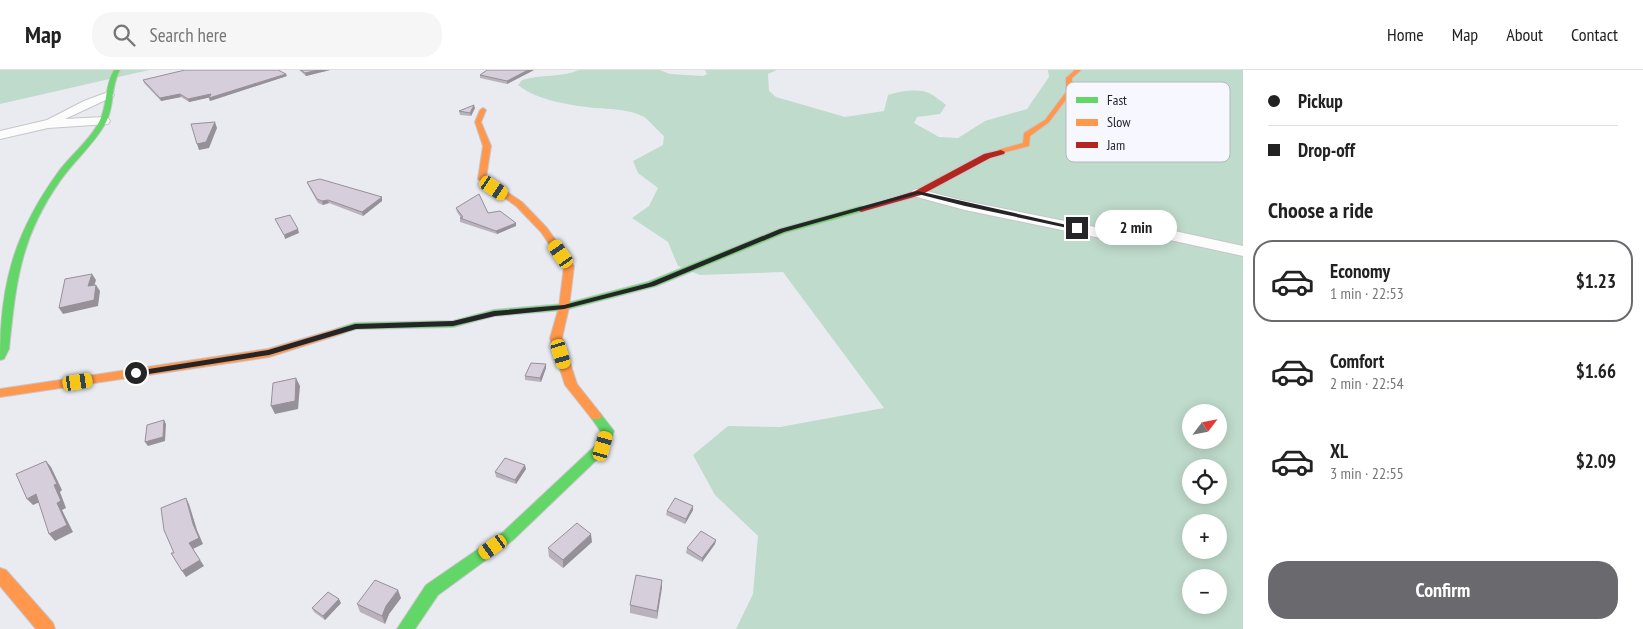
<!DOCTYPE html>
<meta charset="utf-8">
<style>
:root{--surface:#fff;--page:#f6f6f6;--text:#222;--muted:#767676;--line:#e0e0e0;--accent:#6a6a6e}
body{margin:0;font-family:"PT Sans Narrow",sans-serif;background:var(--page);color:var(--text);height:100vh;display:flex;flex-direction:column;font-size:19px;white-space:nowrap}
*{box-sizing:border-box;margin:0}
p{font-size:16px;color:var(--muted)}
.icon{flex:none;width:28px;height:28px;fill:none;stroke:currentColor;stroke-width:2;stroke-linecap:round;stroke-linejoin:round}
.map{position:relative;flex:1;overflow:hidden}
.panel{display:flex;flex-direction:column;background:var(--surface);width:400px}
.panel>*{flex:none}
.hud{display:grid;align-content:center;height:110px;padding:0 25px;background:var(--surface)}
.needle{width:32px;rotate:58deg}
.tools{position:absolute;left:1182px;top:334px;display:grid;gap:10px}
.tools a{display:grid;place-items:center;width:45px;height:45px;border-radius:50%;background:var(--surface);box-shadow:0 2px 12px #0003;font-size:25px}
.end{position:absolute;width:22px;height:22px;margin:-11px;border:6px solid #252528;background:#fff;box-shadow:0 0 0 2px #fff}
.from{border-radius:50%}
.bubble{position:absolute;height:35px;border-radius:18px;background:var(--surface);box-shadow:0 2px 12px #0003;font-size:16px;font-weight:800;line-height:35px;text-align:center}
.car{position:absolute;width:15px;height:30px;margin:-15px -8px;border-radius:6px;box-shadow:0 0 4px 1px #0007;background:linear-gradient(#f5c518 24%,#345 0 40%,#f5c518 0 76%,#345 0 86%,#f5c518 0)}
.hud b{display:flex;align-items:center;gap:18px;height:48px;font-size:19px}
.hud b+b{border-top:1px solid var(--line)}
.hud i{width:12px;height:12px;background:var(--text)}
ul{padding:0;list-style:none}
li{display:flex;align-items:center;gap:15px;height:82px;margin:0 10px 8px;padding:0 15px;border:2px solid transparent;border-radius:20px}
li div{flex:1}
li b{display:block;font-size:19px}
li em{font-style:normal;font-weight:800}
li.active{border-color:var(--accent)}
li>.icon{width:45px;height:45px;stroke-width:1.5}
h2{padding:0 25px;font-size:22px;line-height:60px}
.primary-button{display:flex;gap:10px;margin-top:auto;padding:10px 25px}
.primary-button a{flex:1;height:58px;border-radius:20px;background:var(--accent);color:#fff;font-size:20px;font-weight:800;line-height:58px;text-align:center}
header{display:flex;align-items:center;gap:30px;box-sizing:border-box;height:70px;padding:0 25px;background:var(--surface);border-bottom:1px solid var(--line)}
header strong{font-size:24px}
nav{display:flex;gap:28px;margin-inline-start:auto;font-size:18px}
.search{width:350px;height:45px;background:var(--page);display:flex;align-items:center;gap:12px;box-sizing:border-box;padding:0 18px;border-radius:20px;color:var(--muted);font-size:19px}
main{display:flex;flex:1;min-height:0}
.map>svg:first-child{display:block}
.green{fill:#bfdbcb;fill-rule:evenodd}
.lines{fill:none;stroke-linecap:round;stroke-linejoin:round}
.street-casing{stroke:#c6c6ca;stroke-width:2}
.fast-casing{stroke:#c6c6ca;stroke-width:2}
.slow-casing{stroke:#c6c6ca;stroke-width:2}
.jam-casing{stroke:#c6c6ca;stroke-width:2}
.street{fill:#fcfcfd;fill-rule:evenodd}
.fast{fill:#63d668;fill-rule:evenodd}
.slow{fill:#ff974d;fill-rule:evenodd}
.jam{fill:#b3261e;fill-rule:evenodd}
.wall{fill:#b9b1bc}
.shaded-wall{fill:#969099}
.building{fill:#d7cedb;stroke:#969099}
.route{fill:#252528}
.key{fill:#f6f7ff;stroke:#b7b8be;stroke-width:1}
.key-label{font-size:14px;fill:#252528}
</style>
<header>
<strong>Map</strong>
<div class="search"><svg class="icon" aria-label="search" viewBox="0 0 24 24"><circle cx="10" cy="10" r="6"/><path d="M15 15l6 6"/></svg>Search here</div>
<nav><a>Home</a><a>Map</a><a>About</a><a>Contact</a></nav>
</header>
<main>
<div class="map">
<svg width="1243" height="559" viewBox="0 0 1243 559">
<rect width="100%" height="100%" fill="#eaebf0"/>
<g class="green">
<path d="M0,0H149L0,34Z"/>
<path d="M579,0H660L670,4L703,6L707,4L705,0H777L768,4L769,21L776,27L845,47L884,41L888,25C900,21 918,18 929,23C935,26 941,31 946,35L940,44L917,47L914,53L939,67L958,68L985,51L1027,39L1049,7L1048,0H1243V559H736L753,524L758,466L715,425L693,385L728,356L780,357L884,338L783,202L700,205L678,196L668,172L632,148L649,136L658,118L638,103L633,91L663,75L664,66C657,60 651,52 644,47C629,39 611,39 595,38C570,35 538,31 518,15L522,10C541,4 561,8 579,0ZM1191,342H1219V370H1191ZM1191,398H1219V425H1191ZM1191,452H1219V480H1191ZM1191,508H1219V535H1191Z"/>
</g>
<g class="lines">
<g class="street-casing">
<g id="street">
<path d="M108,22L114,25L112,27L65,49L104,47L108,48L110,51L108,54L48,58L0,69V61L47,50L84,31Z"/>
<path d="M918,119L965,131L1115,161L1170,160L1243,176V186L1170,170L1115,171L965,140L913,126L911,123L913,120Z"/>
</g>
</g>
<g class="fast-casing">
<g id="fast">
<path d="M114,0H120C110,17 115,38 105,54C93,75 74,91 60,111C20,168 16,212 9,279L4,289L0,290C0,214 14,163 59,101C71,85 88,72 98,54C108,38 104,17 114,0Z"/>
<path d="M861,136L865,139L864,141L785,163L656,216L564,240L494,246L453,257L356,259L340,264L335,261L336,259L355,253L453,251L494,240L564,234L648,212L779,159Z"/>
<path d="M596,342L600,343L614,361L608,379L513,470L438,525L415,559H397L426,515L503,462L597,374L601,362L590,346L592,343Z"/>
</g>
</g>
<g class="slow-casing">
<g id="slow">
<path d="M1075,0H1081L1072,8L1071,23L1049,52L1030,66L1029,76L998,84V80L1023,73L1024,63L1045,50L1066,22V8Z"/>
<path d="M483,38L486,40L481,52L491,76L486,108L522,132L547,158L574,196L569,237L562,268L577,314L600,343L602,346L600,349H592L565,315L550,268L559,237L564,196L541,162L516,136L478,109L483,76L475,52L480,40Z"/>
<path d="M340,258L345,261L344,263L269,287L0,327V319L268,279Z"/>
<path d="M0,498L6,500L53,553L55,559H36L0,516Z"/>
</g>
</g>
<g class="jam-casing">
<path id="jam" d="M1001,80L1005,82L1004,84L990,88L921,125L861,142L857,139L915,121L984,84Z"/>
</g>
<use href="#street" class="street"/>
<use href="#fast" class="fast"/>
<use href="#slow" class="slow"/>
<use href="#jam" class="jam"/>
</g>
<g class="wall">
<path d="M299,0H330L306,6Z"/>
<path d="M487,0H534L507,14L480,8V5Z"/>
<path d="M287,6L210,31L209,27L189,32L181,27L161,31L144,13L143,10Z"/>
<path d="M475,38L471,46L460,45L459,41Z"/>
<path d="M307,112L382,127V131L363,146L329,133L323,135L318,133L308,115Z"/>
<path d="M456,138L488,143L516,153V156L497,164L460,152V148H461L457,142Z"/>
<path d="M546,294V298L541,312L525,310V306Z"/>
<path d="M526,399L516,414L496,407L495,402Z"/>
<path d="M693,436V440L685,454L666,445L667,441Z"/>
<path d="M716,470L715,474L702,492L686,483L687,478Z"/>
<path d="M592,472L563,498L549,487L548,478Z"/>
<path d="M662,510L657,549L630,543V535Z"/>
<path d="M401,528L389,544L385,554L360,542L357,534Z"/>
<path d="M341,533L325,550L314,542L312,538Z"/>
</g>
<g class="shaded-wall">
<path d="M318,0H330L306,6L305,3Z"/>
<path d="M528,0H534L507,14V11Z"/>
<path d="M286,4L287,6L210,31L209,28Z"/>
<path d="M180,24L181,27L161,31L160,28Z"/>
<path d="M211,24L212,27L189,32L188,29Z"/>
<path d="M474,35L475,38L471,46L470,43Z"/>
<path d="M215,52L217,58L209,78L199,80L197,74Z"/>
<path d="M382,127V131L363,146L362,142Z"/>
<path d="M328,130L329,133L323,135L322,131Z"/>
<path d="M516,153V156L497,164L496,161Z"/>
<path d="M298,159L299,163L285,169L284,165Z"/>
<path d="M92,204L96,210L92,223L88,216Z"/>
<path d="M96,215L100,221L98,236L63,244L59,238Z"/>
<path d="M546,294V298L541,312L540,308Z"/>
<path d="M296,308L300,316L298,339L275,344L271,336Z"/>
<path d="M164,350L166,354L165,371L148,376L145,372Z"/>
<path d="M46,391L51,397L62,420L60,422L66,438L62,440L73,462L55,471L49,464L57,433Z"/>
<path d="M525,395L526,399L516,414L515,410Z"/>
<path d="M36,424L42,431L33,435L27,429Z"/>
<path d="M186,428L189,434L197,460L203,474L193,479L204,496L186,507L182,501L189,473L193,454Z"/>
<path d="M693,436V440L685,454L686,449Z"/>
<path d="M591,464L592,472L563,498V490Z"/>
<path d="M716,470L715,474L702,492V488Z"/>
<path d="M662,510V518L657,549V541Z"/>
<path d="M398,520L401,528L389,544L385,554L382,546L386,536Z"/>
<path d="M339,529L341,533L325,550L323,546Z"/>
</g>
<g class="building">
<path d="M185,0H278L286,4L209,28L211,24L188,29L180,24L160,28L143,10Z"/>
<path d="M301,0H318L305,3Z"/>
<path d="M487,0H528L507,11L480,5Z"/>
<path d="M474,35L470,43L459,41Z"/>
<path d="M215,52L206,72L197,74L191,54Z"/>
<path d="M320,109L382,127L362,142L328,130L322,131L317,129L307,112Z"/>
<path d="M479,124L488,143L500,141L516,153L496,161L460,148L463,147L456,138Z"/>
<path d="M290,145L298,159L284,165L275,149Z"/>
<path d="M92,204L88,216L96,215L94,230L59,238L65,209Z"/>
<path d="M531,293L546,294L540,308L525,306Z"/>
<path d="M296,308L295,331L271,336L273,313Z"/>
<path d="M164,350L163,367L145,372L147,355Z"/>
<path d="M505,388L525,395L515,410L495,402Z"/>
<path d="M46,391L57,414L54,415L61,431L57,433L67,455L49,464L36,424L27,429L16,404Z"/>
<path d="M186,428L193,454L199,468L189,473L200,490L182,501L171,483H174L164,460L161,438Z"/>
<path d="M675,428L693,436L686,449L667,441Z"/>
<path d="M577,453L591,464L563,490L548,478Z"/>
<path d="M701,461L716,470L702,488L687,478Z"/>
<path d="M636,505L662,510L657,541L630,535Z"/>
<path d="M375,510L398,520L386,536L382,546L357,534Z"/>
<path d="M328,522L339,529L323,546L312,538Z"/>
</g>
<path class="route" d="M918,121L1080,158L1077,160L965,136L918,124L784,162L654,216L564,239L495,246L453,256L356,259L269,285L136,306L131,303L136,301L268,280L355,254L453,251L494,241L564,235L649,213L780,159Z"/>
<rect x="1066" y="12" width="164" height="80" rx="8" class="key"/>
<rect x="1076" y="27" width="22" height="6" fill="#63d668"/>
<rect x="1076" y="49" width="22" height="7" fill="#ff974d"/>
<rect x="1076" y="72" width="22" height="6" fill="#b3261e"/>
<g class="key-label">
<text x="1107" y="35">Fast</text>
<text x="1107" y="57">Slow</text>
<text x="1107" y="80">Jam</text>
</g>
</svg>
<div class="tools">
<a><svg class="needle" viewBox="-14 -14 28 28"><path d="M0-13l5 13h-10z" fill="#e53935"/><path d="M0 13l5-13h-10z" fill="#767676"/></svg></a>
<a><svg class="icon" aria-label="locate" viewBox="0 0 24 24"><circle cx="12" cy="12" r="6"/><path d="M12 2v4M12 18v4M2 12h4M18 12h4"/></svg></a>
<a>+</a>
<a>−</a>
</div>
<i class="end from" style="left:136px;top:303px"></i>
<i class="end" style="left:1077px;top:158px"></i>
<div class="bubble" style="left:1095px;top:140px;width:82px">2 min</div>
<i class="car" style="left:494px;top:118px;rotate:124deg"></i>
<i class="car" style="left:561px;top:184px;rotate:325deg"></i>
<i class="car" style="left:561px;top:284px;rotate:163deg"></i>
<i class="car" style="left:78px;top:312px;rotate:81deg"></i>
<i class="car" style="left:603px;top:376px;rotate:16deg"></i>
<i class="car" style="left:493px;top:477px;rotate:235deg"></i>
</div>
<section class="panel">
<div class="hud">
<b><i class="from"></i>Pickup</b>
<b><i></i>Drop-off</b>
</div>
<h2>Choose a ride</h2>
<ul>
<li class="active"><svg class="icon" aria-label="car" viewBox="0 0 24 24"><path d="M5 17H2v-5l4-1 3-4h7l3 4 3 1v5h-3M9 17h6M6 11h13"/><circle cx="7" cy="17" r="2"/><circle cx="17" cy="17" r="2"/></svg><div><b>Economy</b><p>1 min · 22:53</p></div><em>$1.23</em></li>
<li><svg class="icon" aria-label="car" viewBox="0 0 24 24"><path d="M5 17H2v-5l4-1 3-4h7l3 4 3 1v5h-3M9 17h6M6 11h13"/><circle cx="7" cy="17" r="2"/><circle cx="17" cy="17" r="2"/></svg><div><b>Comfort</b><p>2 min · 22:54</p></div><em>$1.66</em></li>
<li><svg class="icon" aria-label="car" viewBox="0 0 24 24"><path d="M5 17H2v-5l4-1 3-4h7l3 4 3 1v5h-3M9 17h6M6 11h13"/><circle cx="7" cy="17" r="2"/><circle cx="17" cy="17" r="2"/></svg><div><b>XL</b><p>3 min · 22:55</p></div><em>$2.09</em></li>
</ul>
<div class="primary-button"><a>Confirm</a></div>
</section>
</main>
